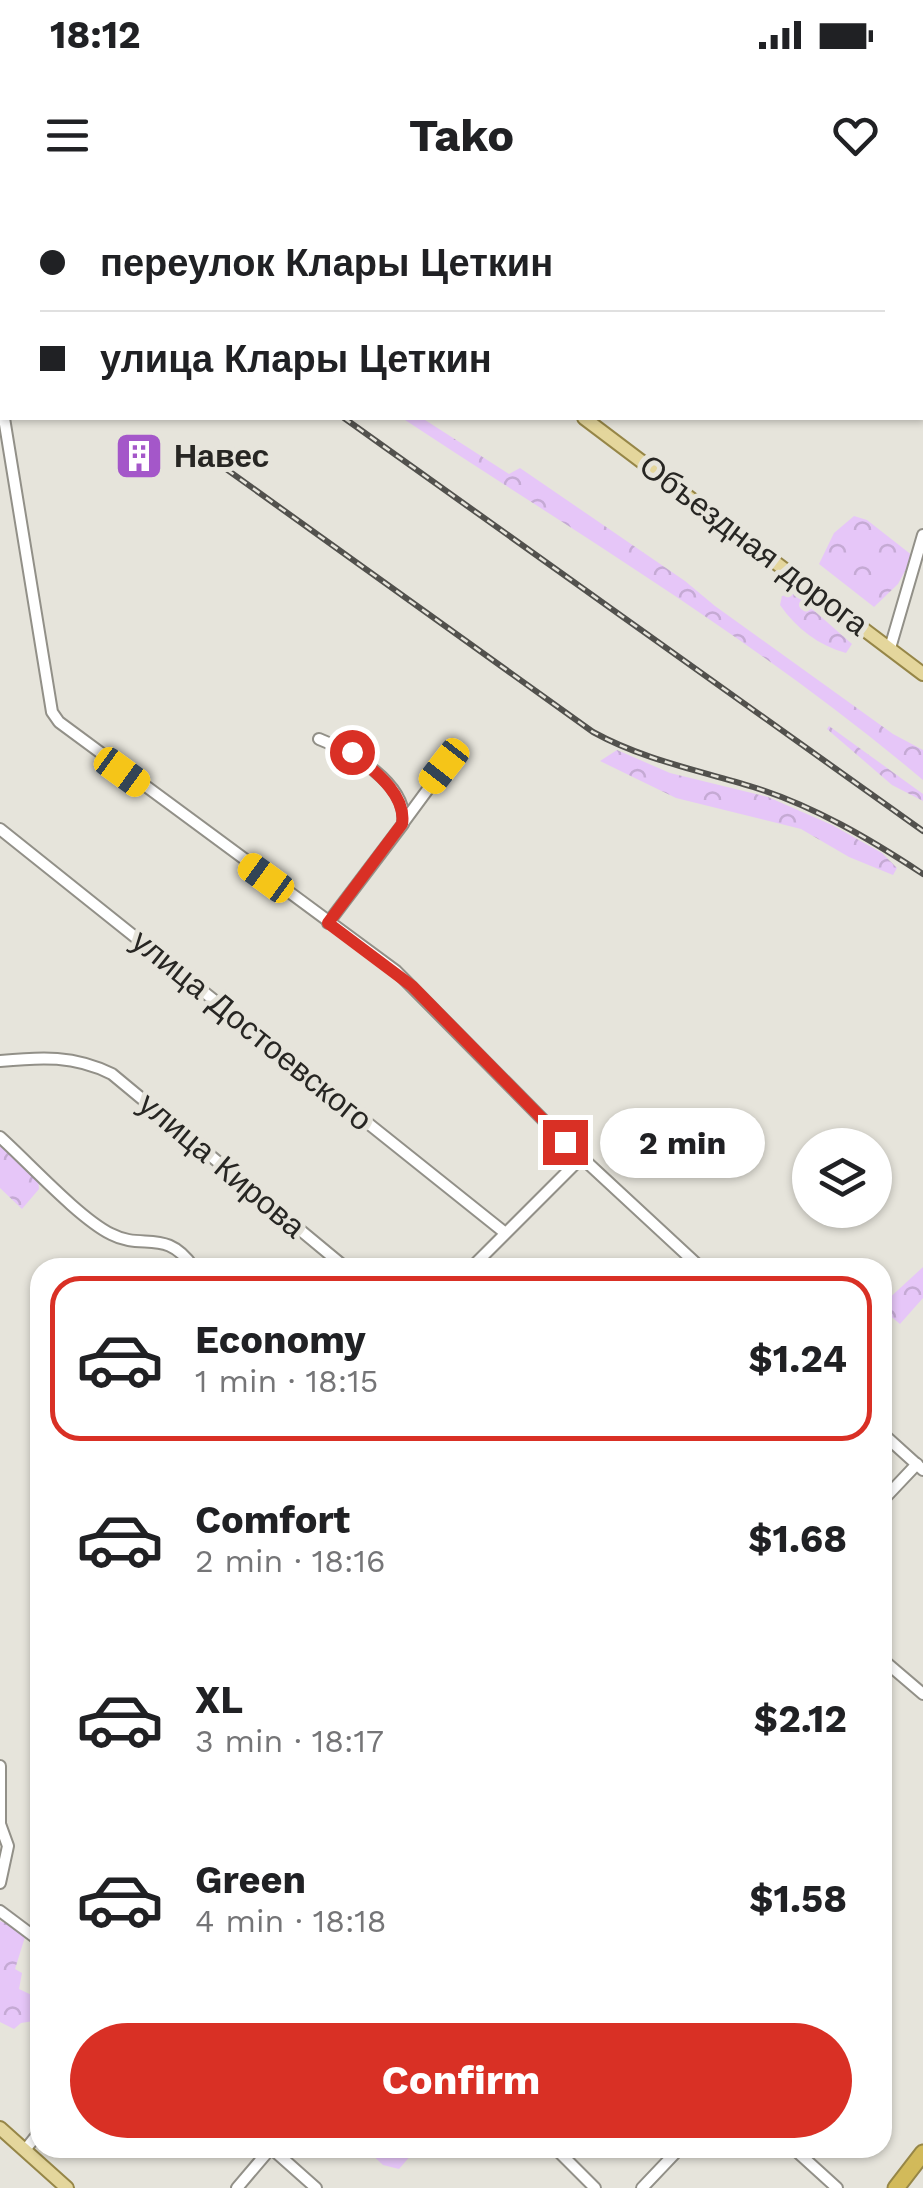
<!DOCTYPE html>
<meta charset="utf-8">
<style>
:root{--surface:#fff;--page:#f2f2f2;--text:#202124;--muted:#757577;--line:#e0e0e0;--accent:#d93025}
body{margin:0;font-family:"Work Sans",sans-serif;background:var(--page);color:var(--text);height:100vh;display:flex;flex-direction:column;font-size:38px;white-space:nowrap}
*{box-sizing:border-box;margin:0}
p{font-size:32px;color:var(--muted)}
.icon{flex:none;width:55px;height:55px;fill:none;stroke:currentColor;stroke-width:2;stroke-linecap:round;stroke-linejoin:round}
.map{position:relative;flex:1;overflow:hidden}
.side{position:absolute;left:30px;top:1058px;width:862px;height:900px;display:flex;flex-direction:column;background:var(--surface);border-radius:30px;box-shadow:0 2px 8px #0004}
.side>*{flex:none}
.top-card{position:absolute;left:0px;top:0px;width:925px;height:220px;box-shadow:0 2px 8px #0004;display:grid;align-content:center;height:220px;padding:0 40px;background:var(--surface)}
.fabs{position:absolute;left:792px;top:928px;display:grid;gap:20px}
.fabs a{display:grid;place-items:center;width:100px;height:100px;border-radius:50%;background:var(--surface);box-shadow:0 2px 8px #0004;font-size:50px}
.end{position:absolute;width:45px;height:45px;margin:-22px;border:12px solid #d93025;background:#fff;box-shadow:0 0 0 5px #fff}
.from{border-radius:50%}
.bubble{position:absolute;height:70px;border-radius:35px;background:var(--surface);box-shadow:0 2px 8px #0004;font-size:32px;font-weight:700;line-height:70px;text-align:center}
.car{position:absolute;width:30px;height:60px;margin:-30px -15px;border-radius:12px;box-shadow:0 0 8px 2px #0007;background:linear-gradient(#f5c518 24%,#345 0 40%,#f5c518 0 76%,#345 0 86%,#f5c518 0)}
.top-card b{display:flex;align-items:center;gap:35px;height:95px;font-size:38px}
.top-card b+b{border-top:2px solid var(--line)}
.top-card i{width:25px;height:25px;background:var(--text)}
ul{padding:18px 0 0;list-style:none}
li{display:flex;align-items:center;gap:30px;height:165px;margin:0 20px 15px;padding:0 20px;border:5px solid transparent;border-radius:30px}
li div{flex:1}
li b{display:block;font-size:38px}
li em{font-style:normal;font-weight:700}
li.selected{border-color:var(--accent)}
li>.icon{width:90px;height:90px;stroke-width:1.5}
.cta{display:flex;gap:20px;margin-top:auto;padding:20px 40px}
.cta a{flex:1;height:115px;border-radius:60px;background:var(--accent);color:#fff;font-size:40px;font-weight:700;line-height:115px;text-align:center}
.status{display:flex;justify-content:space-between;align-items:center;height:70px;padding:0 50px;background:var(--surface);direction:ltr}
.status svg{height:28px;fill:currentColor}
header{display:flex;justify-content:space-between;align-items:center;height:130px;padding:0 40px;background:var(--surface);font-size:45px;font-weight:700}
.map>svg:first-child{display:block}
.green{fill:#e6c6f8}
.forest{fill:url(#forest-crowns)}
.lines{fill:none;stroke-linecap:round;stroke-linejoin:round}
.minor-casing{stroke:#929088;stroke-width:14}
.major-casing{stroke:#968647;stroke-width:16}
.highway-casing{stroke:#968647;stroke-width:19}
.minor{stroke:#fff;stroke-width:10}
.major{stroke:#e4d69c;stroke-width:12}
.highway{stroke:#d2ba5a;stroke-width:15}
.rail-casing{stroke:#52514d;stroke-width:6}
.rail{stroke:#e6e4db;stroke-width:2.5;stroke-dasharray:8;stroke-linecap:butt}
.route{stroke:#d93025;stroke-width:12}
.labels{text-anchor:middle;stroke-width:10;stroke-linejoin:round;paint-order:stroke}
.poi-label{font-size:32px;font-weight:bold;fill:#272623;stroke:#e6e4db;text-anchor:start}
.street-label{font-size:32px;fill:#272623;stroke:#e6e4db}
</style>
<div class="status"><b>18:12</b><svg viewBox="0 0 49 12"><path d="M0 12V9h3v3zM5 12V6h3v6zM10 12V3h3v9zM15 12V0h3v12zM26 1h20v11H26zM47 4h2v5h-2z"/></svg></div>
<header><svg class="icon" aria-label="menu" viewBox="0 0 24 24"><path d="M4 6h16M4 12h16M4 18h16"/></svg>Tako<svg class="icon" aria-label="heart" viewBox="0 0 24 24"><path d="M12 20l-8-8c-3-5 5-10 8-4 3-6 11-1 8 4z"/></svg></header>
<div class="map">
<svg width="923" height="1988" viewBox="0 0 923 1988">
<defs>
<pattern id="forest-crowns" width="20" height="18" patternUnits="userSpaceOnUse" patternTransform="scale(2.5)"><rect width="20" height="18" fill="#e6c6f8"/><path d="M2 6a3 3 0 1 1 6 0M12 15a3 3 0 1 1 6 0" fill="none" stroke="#c5aad4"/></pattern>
</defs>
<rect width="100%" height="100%" fill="#e6e4db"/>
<path class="green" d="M369,1948H405L412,1954L399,1969L383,1965L367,1950Z"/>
<g class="forest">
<path d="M402,218H422L509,274L520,268L685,381L715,406L893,534L923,550V580C761,443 578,334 402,218Z"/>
<path d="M854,316L867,320L913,356L898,384L874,407L819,364L834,333Z"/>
<path d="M794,393L852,444L846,453C818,445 797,429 780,405L782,396Z"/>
<path d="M829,526L923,594V601L892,585L827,529Z"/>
<path d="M617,550L670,573L768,597L832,625L882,653L897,668L893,675L849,657L801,629L676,598L600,561Z"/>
<path d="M0,942L38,976L39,989L22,1009L0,988Z"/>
<path d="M923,1067V1098L900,1124L888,1114L885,1102Z"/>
<path d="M0,1721L16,1728L25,1737L15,1769L22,1773L19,1789L40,1799V1820L21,1823L14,1829L0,1822Z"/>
</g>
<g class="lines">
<g class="minor-casing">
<g id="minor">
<path d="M0,197L2,211"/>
<path d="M4,218L52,512L59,522L396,771L565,942L701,1068"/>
<path d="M890,448L923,335"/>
<path d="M319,539C350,551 409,584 403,624L328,723"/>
<path d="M403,623L445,566"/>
<path d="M0,629L504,1032"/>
<path d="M0,861C41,857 74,855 112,874L346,1068"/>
<path d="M0,937C29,963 79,1018 111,1034C143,1051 166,1027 194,1068"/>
<path d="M471,1068L581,958"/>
<path d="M882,1233L923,1270"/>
<path d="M882,1301L917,1264"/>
<path d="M882,1459L923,1494"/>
<path d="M0,1566V1624L8,1646L0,1683"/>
<path d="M0,1711L40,1741"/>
<path d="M271,1948L316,1988"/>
<path d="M555,1948L595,1988"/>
<path d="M793,1948L837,1988"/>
<path d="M25,1950L40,1931"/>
<path d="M237,1988L271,1948"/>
<path d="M642,1988L680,1948"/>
</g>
</g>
<g class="major-casing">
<g id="major">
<path d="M277,0L281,2"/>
<path d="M584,218L923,474"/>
<path d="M0,1928L67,1988"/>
</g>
</g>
<g class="highway-casing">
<path id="highway" d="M896,1988L923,1953"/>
</g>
<use href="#minor" class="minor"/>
<use href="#major" class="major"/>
<use href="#highway" class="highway"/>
<g class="rail-casing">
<g id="rail">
<path d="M46,0L50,2"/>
<path d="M344,218L923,631"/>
<path d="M201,251L593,532C644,560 698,570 753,587C814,606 870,639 923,674"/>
</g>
</g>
<use href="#rail" class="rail"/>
</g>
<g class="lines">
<path class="route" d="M352,552C372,569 407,594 402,624L328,723L412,786L565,942"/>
</g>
<defs>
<g id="building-square" transform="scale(2.5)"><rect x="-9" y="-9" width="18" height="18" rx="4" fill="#a457c9" stroke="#e6e4db"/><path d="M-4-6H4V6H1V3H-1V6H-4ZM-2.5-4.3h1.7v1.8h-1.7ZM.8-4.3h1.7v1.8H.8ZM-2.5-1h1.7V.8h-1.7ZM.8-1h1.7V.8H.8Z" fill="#fff"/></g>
</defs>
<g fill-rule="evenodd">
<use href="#building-square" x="139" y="256"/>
</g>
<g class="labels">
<g class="poi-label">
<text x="174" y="267">Навес</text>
</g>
<g class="street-label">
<text transform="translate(754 345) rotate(37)" y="11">Объездная дорога</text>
<text transform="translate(252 830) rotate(39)" y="11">улица Достоевского</text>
<text transform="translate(222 965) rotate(40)" y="11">улица Кирова</text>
</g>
</g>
</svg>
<div class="fabs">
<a><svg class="icon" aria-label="layers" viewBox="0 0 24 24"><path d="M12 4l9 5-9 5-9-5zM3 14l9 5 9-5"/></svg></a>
</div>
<i class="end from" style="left:352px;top:552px"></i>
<i class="end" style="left:565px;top:942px"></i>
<div class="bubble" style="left:600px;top:908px;width:165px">2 min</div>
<i class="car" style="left:444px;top:566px;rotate:218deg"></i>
<i class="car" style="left:122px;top:572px;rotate:126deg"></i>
<i class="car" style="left:266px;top:678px;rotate:306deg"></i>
<div class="top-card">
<b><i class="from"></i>переулок Клары Цеткин</b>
<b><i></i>улица Клары Цеткин</b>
</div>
<section class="side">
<ul>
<li class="selected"><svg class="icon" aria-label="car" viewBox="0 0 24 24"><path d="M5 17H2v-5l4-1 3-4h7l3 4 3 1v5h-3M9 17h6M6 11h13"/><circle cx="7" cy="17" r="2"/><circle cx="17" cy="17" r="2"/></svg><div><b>Economy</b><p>1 min · 18:15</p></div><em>$1.24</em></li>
<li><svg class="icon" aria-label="car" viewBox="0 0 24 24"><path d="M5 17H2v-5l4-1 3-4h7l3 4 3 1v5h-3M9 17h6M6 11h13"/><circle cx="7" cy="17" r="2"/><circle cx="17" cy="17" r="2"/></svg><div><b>Comfort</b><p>2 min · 18:16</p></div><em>$1.68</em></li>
<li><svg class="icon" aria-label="car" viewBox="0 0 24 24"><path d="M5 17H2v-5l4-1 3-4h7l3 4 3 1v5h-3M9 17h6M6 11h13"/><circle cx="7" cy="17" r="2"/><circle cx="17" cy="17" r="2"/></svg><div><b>XL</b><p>3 min · 18:17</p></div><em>$2.12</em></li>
<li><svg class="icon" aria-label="car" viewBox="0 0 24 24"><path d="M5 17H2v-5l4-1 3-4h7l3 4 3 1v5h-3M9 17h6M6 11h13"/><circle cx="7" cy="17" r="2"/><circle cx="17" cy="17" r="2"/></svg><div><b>Green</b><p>4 min · 18:18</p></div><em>$1.58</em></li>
</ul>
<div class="cta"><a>Confirm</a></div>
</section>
</div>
